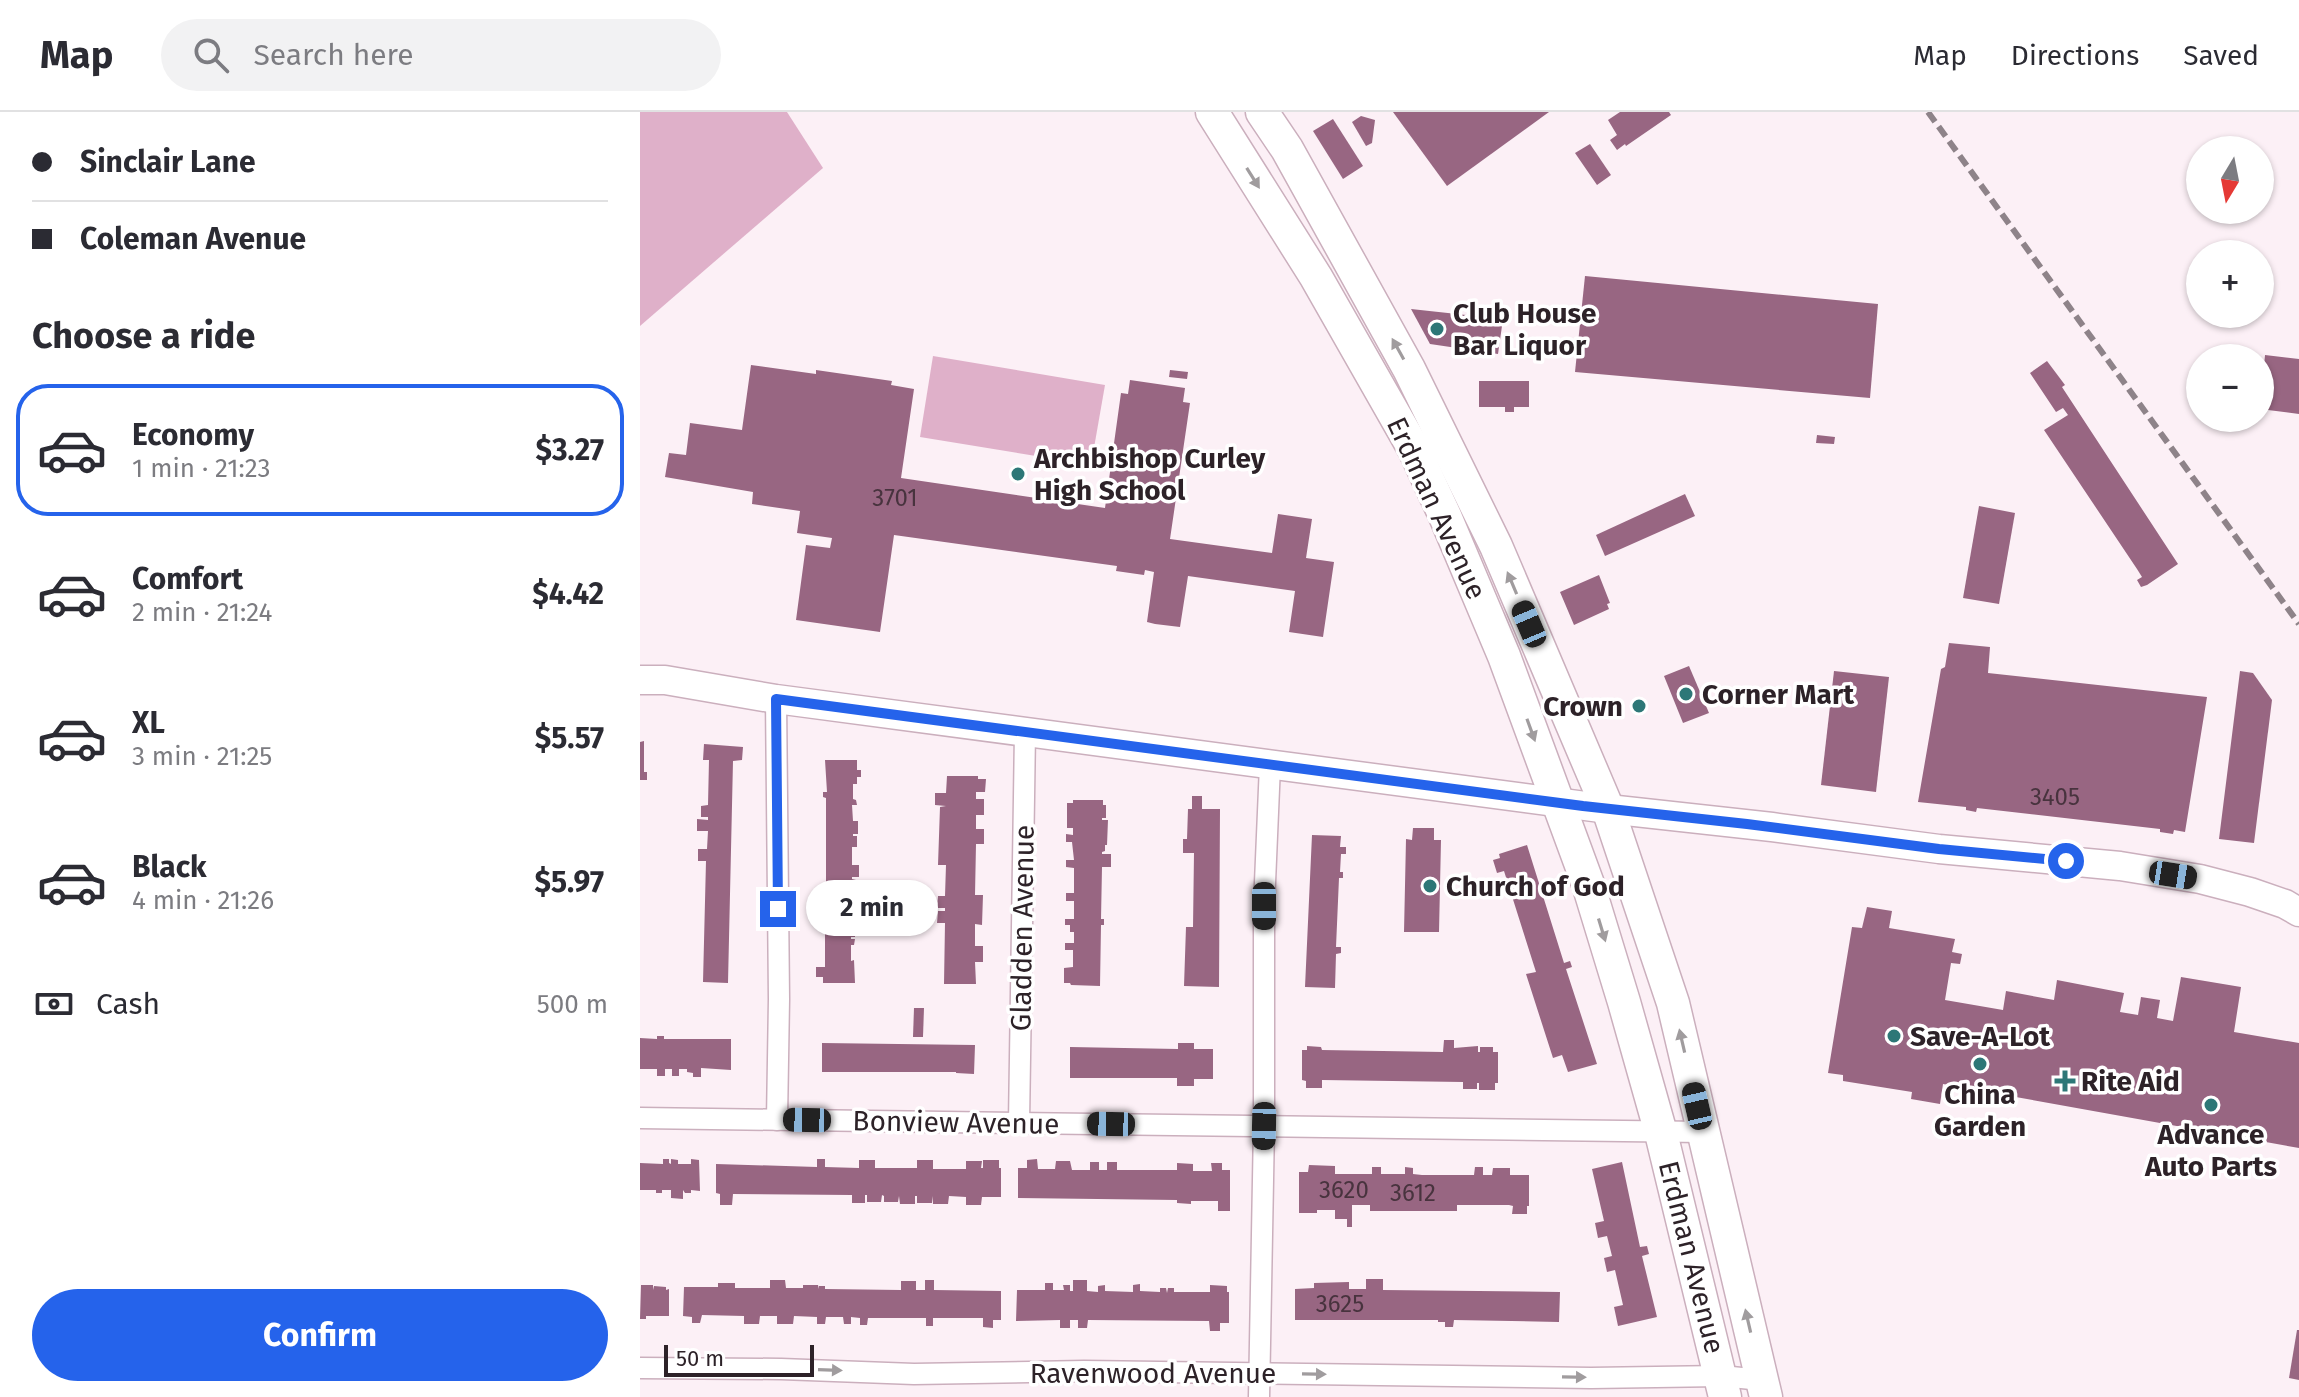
<!DOCTYPE html>
<meta charset="utf-8">
<style>
:root{--surface:#fff;--page:#f2f2f3;--text:#2b2b33;--muted:#7c7c81;--line:#e1e1e2;--accent:#2563eb}
body{margin:0;font-family:"Fira Sans",sans-serif;background:var(--page);color:var(--text);height:100vh;display:flex;flex-direction:column;font-size:30px;white-space:nowrap}
*{box-sizing:border-box;margin:0}
p{font-size:26px;color:var(--muted)}
.icon{flex:none;width:44px;height:44px;fill:none;stroke:currentColor;stroke-width:2;stroke-linecap:round;stroke-linejoin:round}
.map{position:relative;flex:1;overflow:hidden}
.sheet{display:flex;flex-direction:column;background:var(--surface);width:640px}
.sheet>*{flex:none}
.hud{display:grid;align-content:center;height:176px;padding:0 32px;background:var(--surface)}
.needle{width:52px;rotate:190deg}
.fabs{position:absolute;left:1546px;top:24px;display:grid;gap:16px}
.fabs a{display:grid;place-items:center;width:88px;height:88px;border-radius:50%;background:var(--surface);box-shadow:0 2px 6px #0004;font-size:40px}
.scale{position:absolute;left:24px;bottom:20px;width:150px;box-sizing:border-box;padding-left:8px;border:4px solid #2d2228;border-top:0;font-size:22px;line-height:28px;white-space:nowrap;color:#2d2228;-webkit-text-stroke:6px #fff;paint-order:stroke}
.end{position:absolute;width:36px;height:36px;margin:-18px;border:10px solid #2563eb;background:#fff;box-shadow:0 0 0 4px #fff}
.from{border-radius:50%}
.bubble{position:absolute;height:56px;border-radius:28px;background:var(--surface);box-shadow:0 2px 6px #0004;font-size:26px;font-weight:700;line-height:56px;text-align:center}
.car{position:absolute;width:24px;height:48px;margin:-24px -12px;border-radius:10px;box-shadow:0 0 6px 2px #0007;background:linear-gradient(#222 24%,#8ab4d8 0 40%,#222 0 76%,#8ab4d8 0 86%,#222 0)}
.hud b{display:flex;align-items:center;gap:28px;height:76px;font-size:30px}
.hud b+b{border-top:2px solid var(--line)}
.hud i{width:20px;height:20px;background:var(--text)}
ul{padding:0;list-style:none}
li{display:flex;align-items:center;gap:24px;height:132px;margin:0 16px 12px;padding:0 16px;border:4px solid transparent;border-radius:32px}
li div{flex:1}
li b{display:block;font-size:30px}
li em{font-style:normal;font-weight:700}
li.selected{border-color:var(--accent)}
li>.icon{width:72px;height:72px;stroke-width:1.5}
h2{padding:0 32px;font-size:36px;line-height:96px}
.pay{display:flex;align-items:center;gap:20px;height:88px;padding:0 32px;font-size:30px}
.pay p{margin-inline-start:auto}
.action{display:flex;gap:16px;margin-top:auto;padding:16px 32px}
.action a{flex:1;height:92px;border-radius:48px;background:var(--accent);color:#fff;font-size:32px;font-weight:700;line-height:92px;text-align:center}
header{display:flex;align-items:center;gap:48px;box-sizing:border-box;height:112px;padding:0 40px;background:var(--surface);border-bottom:2px solid var(--line)}
header strong{font-size:38px}
nav{display:flex;gap:44px;margin-inline-start:auto;font-size:28px}
.search{width:560px;height:72px;background:var(--page);display:flex;align-items:center;gap:20px;box-sizing:border-box;padding:0 28px;border-radius:44px;color:var(--muted);font-size:30px}
main{display:flex;flex:1;min-height:0}
.map>svg:first-child{display:block}
.green{fill:#dfb0c9}
.building{fill:#986682}
.lines{fill:none;stroke-linecap:round;stroke-linejoin:round}
.street-casing{stroke:#cbafbd;stroke-width:23}
.secondary-casing{stroke:#cbafbd;stroke-width:31}
.primary-casing{stroke:#cbafbd;stroke-width:35}
.street{stroke:#fff;stroke-width:20}
.secondary{stroke:#fff;stroke-width:28}
.primary{stroke:#fff;stroke-width:32}
.rail{stroke:#8e8389;stroke-width:6;stroke-dasharray:12 6;stroke-linecap:butt}
.oneway{fill:#a09c9e}
.route{stroke:#2563eb;stroke-width:10}
.poi-dot{fill:#2d7777;stroke:#fff;stroke-width:3}
.labels{text-anchor:middle;stroke-width:7;stroke-linejoin:round;paint-order:stroke}
.number-label{font-size:24px;fill:#48333e}
.poi-label{font-size:28px;font-weight:bold;fill:#2d2228;stroke:#fff;text-anchor:start}
.street-label{font-size:28px;fill:#2d2228;stroke:#fff}
</style>
<header>
<strong>Map</strong>
<div class="search"><svg class="icon" aria-label="search" viewBox="0 0 24 24"><circle cx="10" cy="10" r="6"/><path d="M15 15l6 6"/></svg>Search here</div>
<nav><a>Map</a><a>Directions</a><a>Saved</a></nav>
</header>
<main>
<section class="sheet">
<div class="hud">
<b><i class="from"></i>Sinclair Lane</b>
<b><i></i>Coleman Avenue</b>
</div>
<h2>Choose a ride</h2>
<ul>
<li class="selected"><svg class="icon" aria-label="car" viewBox="0 0 24 24"><path d="M5 17H2v-5l4-1 3-4h7l3 4 3 1v5h-3M9 17h6M6 11h13"/><circle cx="7" cy="17" r="2"/><circle cx="17" cy="17" r="2"/></svg><div><b>Economy</b><p>1 min · 21:23</p></div><em>$3.27</em></li>
<li><svg class="icon" aria-label="car" viewBox="0 0 24 24"><path d="M5 17H2v-5l4-1 3-4h7l3 4 3 1v5h-3M9 17h6M6 11h13"/><circle cx="7" cy="17" r="2"/><circle cx="17" cy="17" r="2"/></svg><div><b>Comfort</b><p>2 min · 21:24</p></div><em>$4.42</em></li>
<li><svg class="icon" aria-label="car" viewBox="0 0 24 24"><path d="M5 17H2v-5l4-1 3-4h7l3 4 3 1v5h-3M9 17h6M6 11h13"/><circle cx="7" cy="17" r="2"/><circle cx="17" cy="17" r="2"/></svg><div><b>XL</b><p>3 min · 21:25</p></div><em>$5.57</em></li>
<li><svg class="icon" aria-label="car" viewBox="0 0 24 24"><path d="M5 17H2v-5l4-1 3-4h7l3 4 3 1v5h-3M9 17h6M6 11h13"/><circle cx="7" cy="17" r="2"/><circle cx="17" cy="17" r="2"/></svg><div><b>Black</b><p>4 min · 21:26</p></div><em>$5.97</em></li>
</ul>
<div class="pay"><svg class="icon" aria-label="cash" viewBox="0 0 24 24"><path d="M3 7h18v10H3z"/><circle cx="12" cy="12" r="2"/></svg>Cash<p>500 m</p></div>
<div class="action"><a>Confirm</a></div>
</section>
<div class="map">
<svg width="1659" height="1285" viewBox="0 0 1659 1285">
<rect width="100%" height="100%" fill="#fcf0f6"/>
<g class="green">
<path d="M0,0H147L183,56L0,214Z"/>
<path d="M293,244L465,273L451,353L280,325Z"/>
</g>
<g class="building">
<path d="M753,0H909L807,74Z"/>
<path d="M980,0H1029L1031,3L986,34L985,32L977,38L970,28L977,23L968,8Z"/>
<path d="M721,4L735,8L732,31L726,34L712,10Z"/>
<path d="M693,7L723,54L703,67L673,19Z"/>
<path d="M950,32L971,63L957,73L935,41Z"/>
<path d="M945,164L1238,192L1230,286L935,260Z"/>
<path d="M771,197L863,207L858,242L790,232Z"/>
<path d="M1625,243L1659,247V302L1620,297Z"/>
<path d="M1407,249L1425,273L1422,275L1538,452L1507,473L1501,475L1497,468L1502,465L1497,457L1404,318L1428,303L1423,296L1416,300L1390,261Z"/>
<path d="M111,253L176,262V258L252,269L251,273L274,277L261,366L465,396L481,281L488,282L490,268L545,276L543,290L550,291L530,427L632,441L638,402L672,407L666,446L694,450L683,525L649,520L655,479L548,464L540,515L515,512L507,510L514,460L505,458L504,463L476,459L477,454L254,423L240,520L156,508L166,433L190,436L192,426L157,421L160,399L112,392L113,380L25,365L29,341L46,343L50,311L102,318Z"/>
<path d="M530,258L548,260L547,267L529,265Z"/>
<path d="M839,269H889V295H874V300H865V295H839Z"/>
<path d="M1177,323L1195,325L1194,332L1176,331Z"/>
<path d="M1045,382L1055,404L965,444L956,423Z"/>
<path d="M1339,394L1375,401L1359,492L1323,486Z"/>
<path d="M959,463L970,491L967,492L969,497L934,513L920,480Z"/>
<path d="M1309,531L1350,535L1348,561L1567,585L1545,720L1534,718L1533,722L1520,720V717L1337,696L1336,700L1326,698V695L1278,690L1301,557L1305,555Z"/>
<path d="M1049,554L1069,601L1043,611L1024,564Z"/>
<path d="M1194,559L1249,565L1236,680L1181,673Z"/>
<path d="M1600,559L1613,561L1632,588L1614,731L1579,727Z"/>
<path d="M4,629V660H7V668H0V630Z"/>
<path d="M64,632L103,635L102,648L93,649L88,871L63,870L66,749H58V737H67L68,719H57V707L68,708V705H61V694L68,693L69,648H63Z"/>
<path d="M185,648H217V658H221V665H217V672H213V687L216,688L217,693H212L213,709H218V722H213V724H217V735H212V753H219V765H212V767L216,768V780H211V783H219V797H215V810H211V819H215V825H211V827H215L214,833H211V849L214,848L215,871H183V865H176V855H185V809H182V804H186L185,789H182V783H185V780H182V774H186V686L183,685V680H187Z"/>
<path d="M307,664H338V667H346L345,680H336V687H344V703H336V717H344V732H336L335,783H343L342,813L335,812V834H343V850H335L336,872H304L305,811H297L298,799H305V796H297L298,784H305L306,753H298L300,695L306,694L295,693V681H306Z"/>
<path d="M552,684H562V697H580L579,875L544,874L546,815H553L554,741H543V727H547L548,697H552Z"/>
<path d="M433,688H463V693H466V706H462V708H468L467,733H465V739L462,740V742H471V755H462L461,807H464V813H461L460,874L431,873L430,871H424V856L433,855V838H425V831H434V820H430V813H425V807H434V789H426V781H434V756L426,755V748H434L432,730H426V722L433,723V716H427V691H433Z"/>
<path d="M773,716H794V728H801L799,820H764L766,727L772,728Z"/>
<path d="M672,723L701,724L700,735H706V742H701L700,760H703V766H699L696,835H701V841L696,842L695,876L665,875Z"/>
<path d="M887,733L924,851L930,849L932,855L926,857L957,952L928,960L922,943L913,946L886,862L896,860L864,759L857,761L853,748L860,746L859,742Z"/>
<path d="M1227,795L1252,799L1249,816L1315,827L1312,840L1322,842L1320,852L1311,851L1305,888L1363,898L1366,879L1414,888L1417,868L1484,881L1480,900L1498,903L1501,885L1520,888L1517,906L1533,909L1541,865L1601,875L1594,920L1659,931V1036L1303,972L1300,992L1271,987L1272,980L1203,969V963L1188,961L1212,815L1222,816Z"/>
<path d="M274,896H284L283,925H273Z"/>
<path d="M17,924H24V927H91V958L61,956V965H53V961L47,960V957H39V964H32V957H25V964H17V957H0V926L17,927Z"/>
<path d="M804,928H814V936L838,934V940H840V935H853V940H858V971H855V978H839V971H837V977H823V970L682,968V976H666V969L662,968V938H667V934L681,935L682,938L803,940Z"/>
<path d="M182,931L335,933L334,962L316,961V960H182Z"/>
<path d="M538,931H554V937H573V967H554V974H537V966H430V935L538,937Z"/>
<path d="M23,1047H29V1051L31,1052V1047L38,1048V1052H51V1047L59,1048L60,1079L51,1078V1081H45L43,1078V1087L31,1086V1078H22V1081H16V1078H0V1051L23,1052Z"/>
<path d="M177,1047H185V1055L219,1056V1048H235V1056H277V1048H293V1057H326V1049H342L341,1056H343V1048H359V1056H361V1085H342L341,1093H326V1085L309,1084L308,1092H293V1084L292,1091H277V1084H275V1092H260L259,1084L258,1090H244V1084L242,1083L241,1090H227V1083H225V1091H212V1083L93,1082L92,1093H80V1082L76,1081V1052L177,1055Z"/>
<path d="M397,1047L398,1057H415L416,1049H430L432,1058H450V1050H459V1058H467V1050H477V1058H537V1051L553,1052V1059H572L571,1051H582V1058H590V1099H578V1089H551V1092L537,1091V1088L378,1086V1056H387V1048Z"/>
<path d="M982,1050L1000,1135L1007,1134L1009,1142L1002,1144L1017,1205L978,1214L974,1195L983,1193L975,1158L967,1160L964,1146L972,1144L967,1124L958,1126L955,1111L964,1109L952,1057Z"/>
<path d="M669,1053L695,1054V1062H732V1055H741V1062H765V1055L773,1056V1062L782,1063H834L835,1055H843V1063H852L853,1056H870V1063H889V1094H887V1102H872L873,1094L869,1093H817V1099H730V1093H712V1115H707V1107H695V1098H677V1101H659V1060H668Z"/>
<path d="M726,1167H743V1178L920,1180L919,1210L814,1208L813,1215H805V1210H798V1208H655V1177L674,1176V1171L709,1170V1177H726Z"/>
<path d="M130,1168H145L146,1176H163V1173H178L179,1177V1174H185V1177L261,1178V1169H276V1178H285V1168H294V1178L361,1179V1208H353V1216L343,1215V1206H293V1214H286V1206H228L227,1213H220V1206L211,1205V1212H204L203,1205H186L185,1212H177V1205L154,1204L153,1212H137V1204H120L119,1212H104V1204L62,1203L60,1211H52V1205L43,1204L44,1175H78V1171H95V1176H130Z"/>
<path d="M433,1168H447V1179L458,1180V1174L465,1173V1179L493,1180V1173L500,1172V1179L520,1180V1176H526L527,1181L528,1176H534V1180H570V1173L587,1174V1180H589V1211H580V1219H570L569,1209L448,1208L447,1216H438V1208H430V1216H420V1208L376,1209L377,1178H405V1171H413V1178H424L423,1173H430V1179H433Z"/>
<path d="M1,1173H13V1178L14,1174L26,1175V1178L29,1177V1204H6V1207H0Z"/>
<path d="M1657,1218H1659V1268L1649,1266Z"/>
</g>
<g class="lines">
<g class="street-casing">
<g id="street">
<path d="M136,587L139,887L137,1008"/>
<path d="M0,1006L1063,1020"/>
<path d="M379,1011L385,620"/>
<path d="M0,1256L141,1257L274,1262L444,1259L951,1266L1081,1264L1122,1268"/>
<path d="M619,1285L624,1014V794L630,653"/>
</g>
</g>
<g class="secondary-casing">
<path id="secondary" d="M0,568H25L136,587L968,697L1132,715L1299,737L1480,754L1560,767L1610,780L1645,792L1659,800"/>
</g>
<g class="primary-casing">
<g id="primary">
<path d="M572,0L676,165L774,337L805,404L864,544L948,772L984,890L1021,1021L1085,1285"/>
<path d="M622,0L647,37L769,257L856,434L968,697L1033,891L1126,1285"/>
</g>
</g>
<use href="#street" class="street"/>
<use href="#secondary" class="secondary"/>
<use href="#primary" class="primary"/>
<path class="rail" d="M1288,0L1659,512"/>
</g>
<defs><path id="oneway-solid" d="M-6-.8H1V-3.2L6.5 0L1 3.2V.8H-6Z" transform="scale(2)"/></defs>
<g class="oneway">
<use href="#oneway-solid" transform="translate(613 66) rotate(58)"/>
<use href="#oneway-solid" transform="translate(758 237) rotate(-119)"/>
<use href="#oneway-solid" transform="translate(872 471) rotate(-113)"/>
<use href="#oneway-solid" transform="translate(891 618) rotate(70)"/>
<use href="#oneway-solid" transform="translate(962 818) rotate(73)"/>
<use href="#oneway-solid" transform="translate(1042 929) rotate(-103)"/>
<use href="#oneway-solid" transform="translate(1108 1209) rotate(-103)"/>
<use href="#oneway-solid" transform="translate(190 1258) rotate(2)"/>
<use href="#oneway-solid" transform="translate(674 1262) rotate(1)"/>
<use href="#oneway-solid" transform="translate(934 1265) rotate(1)"/>
</g>
<g class="lines">
<path class="route" d="M138,797L136,587L943,694L1107,712L1299,737L1426,749"/>
</g>
<g class="poi-dot">
<circle cx="797" cy="217" r="8"/>
<circle cx="378" cy="362" r="8"/>
<circle cx="1046" cy="582" r="8"/>
<circle cx="999" cy="594" r="8"/>
<circle cx="790" cy="774" r="8"/>
<circle cx="1254" cy="924" r="8"/>
<circle cx="1340" cy="952" r="8"/>
<path d="M1421 957h8v8h8v8h-8v8h-8v-8h-8v-8h8z"/>
<circle cx="1571" cy="993" r="8"/>
</g>
<g class="labels">
<g class="number-label">
<text x="255" y="394">3701</text>
<text x="1415" y="693">3405</text>
<text x="704" y="1086">3620</text>
<text x="773" y="1089">3612</text>
<text x="700" y="1200">3625</text>
</g>
<g class="poi-label">
<text x="813" y="211">Club House<tspan x="813" dy="32">Bar Liquor</tspan></text>
<text x="394" y="356">Archbishop Curley<tspan x="394" dy="32">High School</tspan></text>
<text x="1062" y="592">Corner Mart</text>
<text x="983" y="604" text-anchor="end">Crown</text>
<text x="806" y="784">Church of God</text>
<text x="1270" y="934">Save-A-Lot</text>
<text x="1441" y="979">Rite Aid</text>
<text x="1340" y="992" text-anchor="middle">China<tspan x="1340" dy="32">Garden</tspan></text>
<text x="1571" y="1032" text-anchor="middle">Advance<tspan x="1571" dy="32">Auto Parts</tspan></text>
</g>
<g class="street-label">
<text transform="translate(797 396) rotate(65)" y="10">Erdman Avenue</text>
<text transform="translate(382 816) rotate(-89)" y="10">Gladden Avenue</text>
<text transform="translate(316 1010) rotate(1)" y="10">Bonview Avenue</text>
<text transform="translate(1052 1145) rotate(76)" y="10">Erdman Avenue</text>
<text x="513" y="1271">Ravenwood Avenue</text>
</g>
</g>
</svg>
<div class="fabs">
<a><svg class="needle" viewBox="-14 -14 28 28"><path d="M0-13l5 13h-10z" fill="#e53935"/><path d="M0 13l5-13h-10z" fill="#7c7c81"/></svg></a>
<a>+</a>
<a>−</a>
</div>
<div class="scale">50 m</div>
<i class="end from" style="left:1426px;top:749px"></i>
<i class="end" style="left:138px;top:797px"></i>
<div class="bubble" style="left:166px;top:768px;width:132px">2 min</div>
<i class="car" style="left:889px;top:512px;rotate:337deg"></i>
<i class="car" style="left:1533px;top:763px;rotate:99deg"></i>
<i class="car" style="left:624px;top:794px;rotate:180deg"></i>
<i class="car" style="left:1057px;top:994px;rotate:347deg"></i>
<i class="car" style="left:167px;top:1008px;rotate:271deg"></i>
<i class="car" style="left:471px;top:1012px;rotate:271deg"></i>
<i class="car" style="left:624px;top:1014px;rotate:181deg"></i>
</div>
</main>
